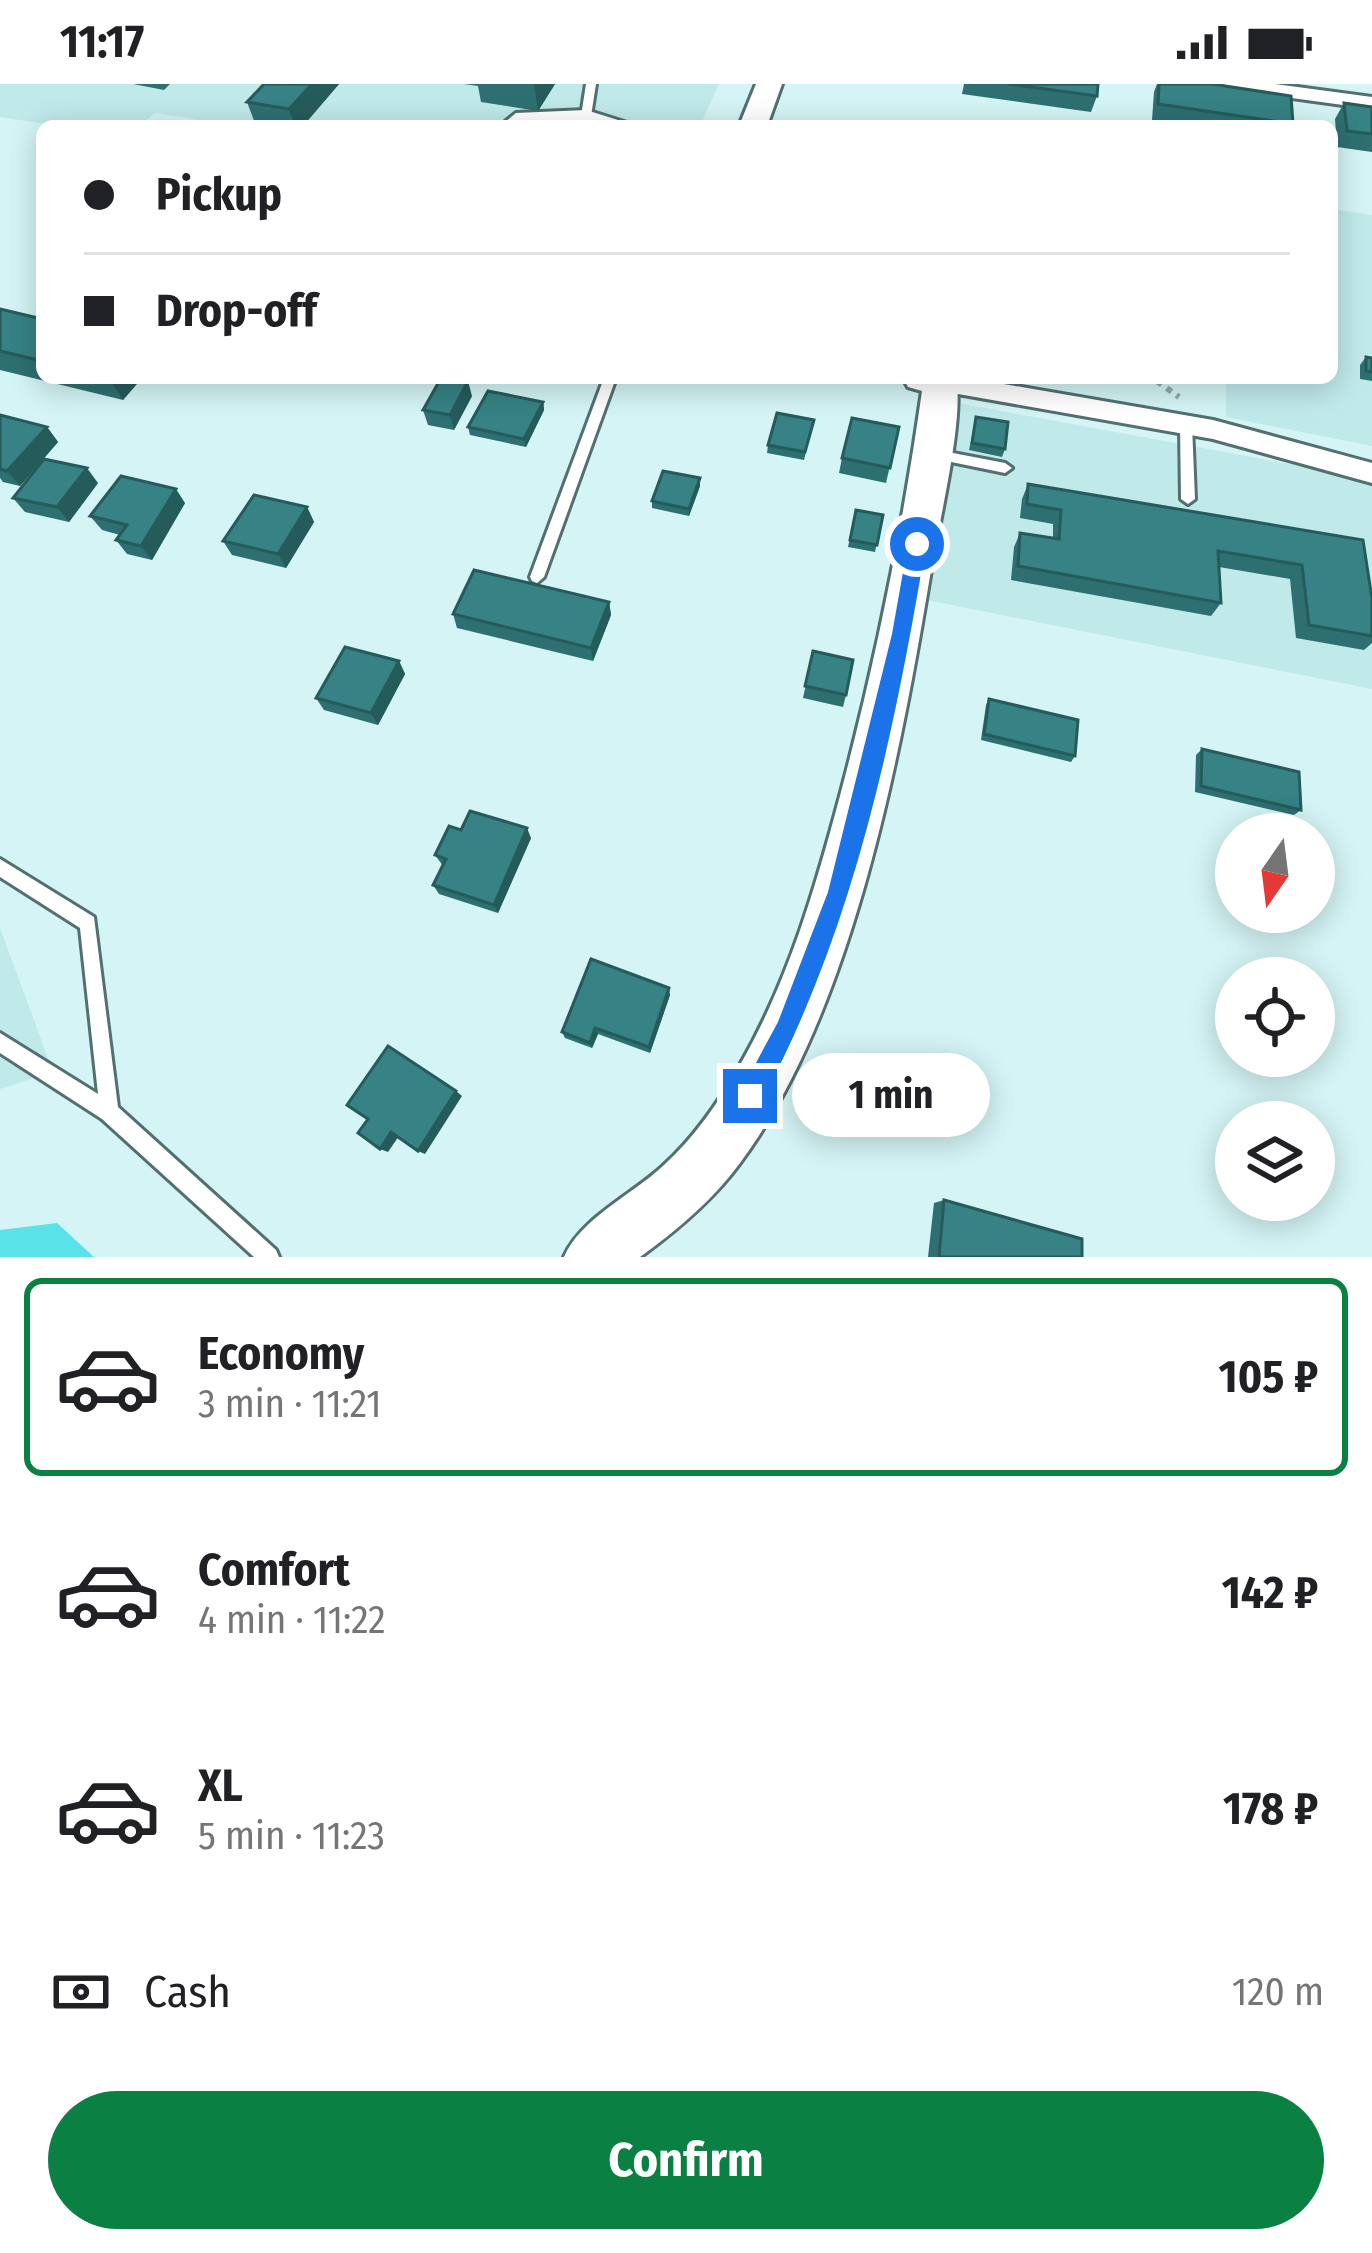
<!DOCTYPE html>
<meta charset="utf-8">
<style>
:root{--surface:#fff;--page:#f6f6f6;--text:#202124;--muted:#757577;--line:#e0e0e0;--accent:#0b8043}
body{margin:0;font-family:"Fira Sans Condensed",sans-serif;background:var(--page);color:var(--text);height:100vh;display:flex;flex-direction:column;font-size:45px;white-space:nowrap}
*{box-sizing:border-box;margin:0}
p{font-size:39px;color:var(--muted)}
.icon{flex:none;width:66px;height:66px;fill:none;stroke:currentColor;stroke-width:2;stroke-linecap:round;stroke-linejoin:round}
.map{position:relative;height:1173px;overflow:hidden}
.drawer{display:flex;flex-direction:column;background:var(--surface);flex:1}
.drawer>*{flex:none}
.hud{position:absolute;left:36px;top:36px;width:1302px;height:264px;border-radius:18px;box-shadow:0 6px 30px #0003;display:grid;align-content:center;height:264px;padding:0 48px;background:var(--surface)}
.needle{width:78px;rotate:194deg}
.controls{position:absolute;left:1215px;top:729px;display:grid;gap:24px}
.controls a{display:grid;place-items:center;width:120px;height:120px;border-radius:50%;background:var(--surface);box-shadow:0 6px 30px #0003;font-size:60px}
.end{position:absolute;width:54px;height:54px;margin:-27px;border:15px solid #1a73e8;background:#fff;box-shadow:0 0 0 6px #fff}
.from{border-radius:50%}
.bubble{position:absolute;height:84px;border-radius:42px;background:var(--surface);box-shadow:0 6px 30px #0003;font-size:39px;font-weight:700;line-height:84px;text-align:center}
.hud b{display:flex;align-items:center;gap:42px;height:114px;font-size:45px}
.hud b+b{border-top:3px solid var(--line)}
.hud i{width:30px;height:30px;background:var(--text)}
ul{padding:21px 0 0;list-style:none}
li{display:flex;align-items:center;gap:36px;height:198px;margin:0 24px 18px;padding:0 24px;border:6px solid transparent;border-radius:18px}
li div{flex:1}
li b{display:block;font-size:45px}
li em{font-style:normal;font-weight:700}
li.current{border-color:var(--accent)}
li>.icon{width:108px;height:108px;stroke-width:1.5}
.pay{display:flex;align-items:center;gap:30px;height:132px;padding:0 48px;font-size:45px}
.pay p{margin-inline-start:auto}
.action{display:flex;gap:24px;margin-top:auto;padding:24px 48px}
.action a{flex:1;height:138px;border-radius:72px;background:var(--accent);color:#fff;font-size:48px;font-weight:700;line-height:138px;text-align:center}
.status{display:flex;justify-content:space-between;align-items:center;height:84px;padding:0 60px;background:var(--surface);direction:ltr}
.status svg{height:33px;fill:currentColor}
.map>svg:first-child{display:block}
.built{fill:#c0e9ea}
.green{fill:#59e3e8}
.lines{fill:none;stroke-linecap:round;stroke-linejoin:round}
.lane-casing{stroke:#536f70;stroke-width:6}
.street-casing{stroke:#536f70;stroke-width:6}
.secondary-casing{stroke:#536f70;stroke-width:6}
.path-far1{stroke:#90a8a9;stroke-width:4.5;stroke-dasharray:4.5 4.5;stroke-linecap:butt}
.path{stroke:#90a8a9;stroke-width:6;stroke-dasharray:6 6;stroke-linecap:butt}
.lane{fill:#fff;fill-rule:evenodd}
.street{fill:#fff;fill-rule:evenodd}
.secondary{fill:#fff;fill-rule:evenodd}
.wall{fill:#2e7072}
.shaded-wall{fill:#265b5c}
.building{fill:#368284;stroke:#265b5c;stroke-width:3}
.route{fill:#1a73e8}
</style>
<div class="status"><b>11:17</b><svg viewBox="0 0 49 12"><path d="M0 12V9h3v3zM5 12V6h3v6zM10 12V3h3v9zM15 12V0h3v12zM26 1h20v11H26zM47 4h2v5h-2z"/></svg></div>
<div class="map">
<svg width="1372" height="1173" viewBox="0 0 1372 1173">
<rect width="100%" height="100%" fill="#d4f4f5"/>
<g class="built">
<path d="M0,0H719L700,42H546L502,35L497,42H239L155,29L140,42H59L0,33Z"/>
<path d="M1332,125L1372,131V362L1226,333V294H1332Z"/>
<path d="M958,319L1322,386L1372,402V605L927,516Z"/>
<path d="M0,844L53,988L0,1005Z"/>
</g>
<path class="green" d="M57,1139L94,1173H0V1146Z"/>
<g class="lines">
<g class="lane-casing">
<g id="lane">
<path d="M586,0H596L591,32L586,35L581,32Z"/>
<path d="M604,294H616L544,493L537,499L532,497L530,493Z"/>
<path d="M1186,336L1192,341L1195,415L1188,420L1181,415L1180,341Z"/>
<path d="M932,365L1005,379L1012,384L1005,389L927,373L925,370L927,367Z"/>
<path d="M0,775L94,833L118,1023L276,1166L279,1173H254L102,1035L0,969V949L98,1010L80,844L0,793Z"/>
</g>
</g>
<g class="street-casing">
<g id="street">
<path d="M1223,0H1275L1372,13V25L1233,6Z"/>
<path d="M586,26L637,42L586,38L500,42L516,29Z"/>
<path d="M931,294H969L1213,336L1372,379V399L1213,355L941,307L932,304Z"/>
</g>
</g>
<g class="secondary-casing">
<g id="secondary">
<path d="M756,0H782L767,42H739Z"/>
<path d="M903,294H956C964,332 941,431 933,474C902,663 855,924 740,1079C713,1116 677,1146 640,1173H564C581,1134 632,1111 663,1082C695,1053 719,1018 740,981C789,896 816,802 841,708C876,576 903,442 922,307L908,303Z"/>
</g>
</g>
<path class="path-far1" d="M1153,294L1161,300"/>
<path class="path" d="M1157,297L1179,313"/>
<use href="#lane" class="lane"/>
<use href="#street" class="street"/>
<use href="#secondary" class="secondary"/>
</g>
<g class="wall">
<path d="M133,0H170L164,6Z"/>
<path d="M264,0H339L303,42H256L247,18Z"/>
<path d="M464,0H555L538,27L481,18L478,2Z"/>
<path d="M964,0H1098L1097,12L1091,28L962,10Z"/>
<path d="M1157,0H1212L1293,40L1292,42H1194L1152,36L1154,8Z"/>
<path d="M1344,19L1372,23V68L1337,63L1335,35Z"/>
<path d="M0,225L42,235V294H142L123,316L0,286Z"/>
<path d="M1366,273L1372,274V297L1360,295V281Z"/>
<path d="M472,312L454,346L428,341L423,326Z"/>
<path d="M543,318L544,326L526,363L470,351L468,343Z"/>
<path d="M0,331L47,343L58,358L20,402L3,398L0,394Z"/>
<path d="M976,333L1005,365L1002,373L969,366Z"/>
<path d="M812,343L804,376L767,369L768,361Z"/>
<path d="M899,343L886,399L839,389L842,374Z"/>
<path d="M98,399L69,438L25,428L13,414Z"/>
<path d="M1028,400L1363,456L1372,515V559L1364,566L1296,554L1290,495L1219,483L1221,519L1211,532L1011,496L1014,463L1020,449L1053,454V440L1020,434L1022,415Z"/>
<path d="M700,402L689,432L652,424V417Z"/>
<path d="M185,419L152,476L127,470L116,456L120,451L102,446L90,432Z"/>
<path d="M307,423L314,438L286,484L232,471L223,457Z"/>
<path d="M856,426L883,431L875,468L848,463Z"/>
<path d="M609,518L611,531L593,577L457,544L453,530Z"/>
<path d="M813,567L846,611L843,623L803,614Z"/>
<path d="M399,577L405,590L378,641L324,626L316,614Z"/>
<path d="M989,615L1075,672L1071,678L981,656L986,621Z"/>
<path d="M1202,665L1301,726L1294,731L1195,708L1196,671Z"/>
<path d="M461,746L531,754L498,829L439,810L433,801L443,782L435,771Z"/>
<path d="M670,911L650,969L598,950L592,964L565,954L562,948Z"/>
<path d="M944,1116L1082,1173H928L934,1119Z"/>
</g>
<g class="shaded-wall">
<path d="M312,0H339L303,42H295L289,25Z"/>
<path d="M534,0H555L538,27Z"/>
<path d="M109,294H142L123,316Z"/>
<path d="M468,297L472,312L454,346L450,331Z"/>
<path d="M543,318L544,326L526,363L524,355Z"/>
<path d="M47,343L58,358L20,402L7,387Z"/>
<path d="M87,384L98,399L69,438L57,423Z"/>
<path d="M700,394V402L689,432V425Z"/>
<path d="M176,405L185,419L152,476L141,462Z"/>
<path d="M307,423L314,438L286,484L278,470Z"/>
<path d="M609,518L611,531L593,577L591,564Z"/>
<path d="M399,577L405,590L378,641L371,629Z"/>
<path d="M527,744L531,754L498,829L494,821Z"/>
<path d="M669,904L670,911L650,969L649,963Z"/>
<path d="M595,944L598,950L592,964L590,959Z"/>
<path d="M456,1007L462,1012L425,1070L418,1067Z"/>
<path d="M391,1048L399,1052L388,1068L380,1065Z"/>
</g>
<g class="building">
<path d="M264,0H312L289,25L247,18Z"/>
<path d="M1008,0H1098L1097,12Z"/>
<path d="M1159,0H1212L1291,12L1293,40L1158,20Z"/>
<path d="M1344,19L1372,23V50L1347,47Z"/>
<path d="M0,225L42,235V277L0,267Z"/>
<path d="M1366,273L1372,274V288L1366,287Z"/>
<path d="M441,294L468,297L450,331L423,326Z"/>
<path d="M488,307L543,318L524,355L468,343Z"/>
<path d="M777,329L814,336L805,368L768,361Z"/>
<path d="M0,331L47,343L7,387L0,385Z"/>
<path d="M976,333L1008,338L1005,365L972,359Z"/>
<path d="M852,334L899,343L890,384L842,374Z"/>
<path d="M44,375L87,384L57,423L13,414Z"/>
<path d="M663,387L700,394L689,425L652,417Z"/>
<path d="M121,392L176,405L141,462L116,456L127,441L90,432Z"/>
<path d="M1028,400L1363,456L1372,515V552L1309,541L1302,481L1218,467L1221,519L1018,482L1020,449L1059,455L1061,426L1027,420Z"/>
<path d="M254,411L307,423L278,470L223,457Z"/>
<path d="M856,426L883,431L877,461L850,456Z"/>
<path d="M474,486L609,518L591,564L453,530Z"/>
<path d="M345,563L399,577L371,629L316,614Z"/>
<path d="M813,567L853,576L846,611L805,602Z"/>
<path d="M989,615L1078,636L1075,672L984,650Z"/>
<path d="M1202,665L1299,688L1301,726L1201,702Z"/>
<path d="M470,727L527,744L494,821L433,801L446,775L435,771L449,742L461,746Z"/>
<path d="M591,875L669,904L649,963L595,944L590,959L562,948Z"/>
<path d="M388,962L456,1007L418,1067L391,1048L380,1065L358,1049L368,1035L347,1021Z"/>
<path d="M944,1116L1082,1155V1173H939Z"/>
</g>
<path class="route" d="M917,453L926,460C894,652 853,850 759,1021L750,1025L738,1012L778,938L828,808L892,550L908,460Z"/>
</svg>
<div class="controls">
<a><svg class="needle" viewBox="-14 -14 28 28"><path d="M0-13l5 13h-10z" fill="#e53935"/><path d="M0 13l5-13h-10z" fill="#757577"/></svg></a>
<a><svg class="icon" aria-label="locate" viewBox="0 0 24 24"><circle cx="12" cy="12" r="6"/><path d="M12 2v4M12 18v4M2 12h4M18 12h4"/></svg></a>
<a><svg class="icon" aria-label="layers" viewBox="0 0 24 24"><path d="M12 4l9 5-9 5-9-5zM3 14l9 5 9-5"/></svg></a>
</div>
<i class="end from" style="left:917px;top:460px"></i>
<i class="end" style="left:750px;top:1012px"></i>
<div class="bubble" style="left:792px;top:969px;width:198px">1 min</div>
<div class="hud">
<b><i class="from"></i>Pickup</b>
<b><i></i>Drop-off</b>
</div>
</div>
<section class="drawer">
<ul>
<li class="current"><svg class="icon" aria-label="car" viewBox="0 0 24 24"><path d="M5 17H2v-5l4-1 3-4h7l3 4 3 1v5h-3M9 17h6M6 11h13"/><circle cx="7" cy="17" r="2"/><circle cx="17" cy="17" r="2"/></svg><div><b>Economy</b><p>3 min · 11:21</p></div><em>105 ₽</em></li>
<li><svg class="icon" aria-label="car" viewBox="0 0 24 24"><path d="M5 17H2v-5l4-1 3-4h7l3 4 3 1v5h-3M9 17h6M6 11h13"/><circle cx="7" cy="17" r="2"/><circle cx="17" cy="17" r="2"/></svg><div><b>Comfort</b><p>4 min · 11:22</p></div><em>142 ₽</em></li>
<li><svg class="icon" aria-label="car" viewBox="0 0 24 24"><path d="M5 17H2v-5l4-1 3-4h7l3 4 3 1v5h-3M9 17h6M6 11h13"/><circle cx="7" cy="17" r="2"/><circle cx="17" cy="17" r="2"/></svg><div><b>XL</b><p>5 min · 11:23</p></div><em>178 ₽</em></li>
</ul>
<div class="pay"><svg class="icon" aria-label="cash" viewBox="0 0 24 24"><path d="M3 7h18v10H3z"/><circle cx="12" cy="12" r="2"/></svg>Cash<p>120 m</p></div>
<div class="action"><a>Confirm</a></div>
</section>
